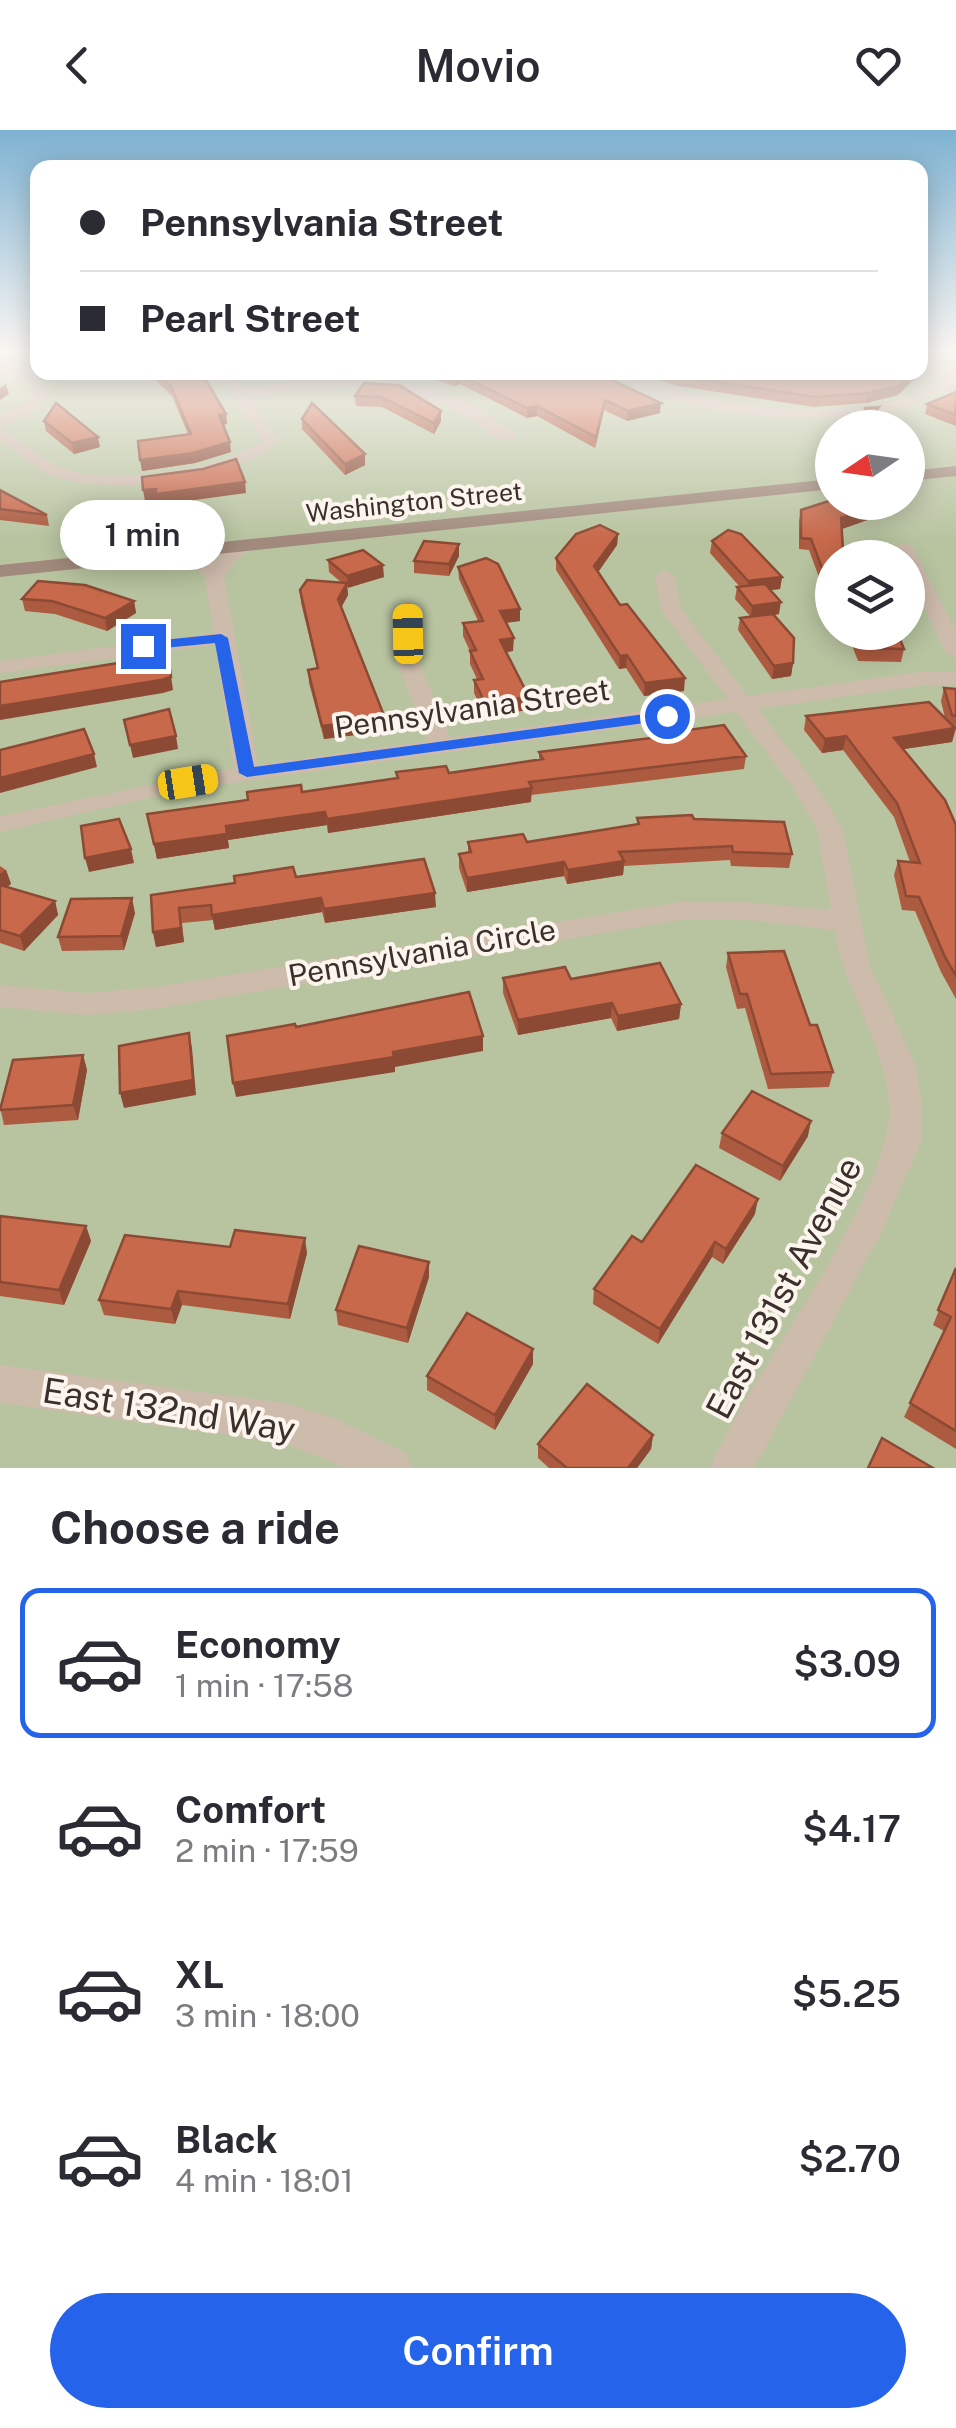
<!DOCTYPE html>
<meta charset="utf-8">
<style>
:root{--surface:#fff;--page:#f2f2f3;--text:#2b2b33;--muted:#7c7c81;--line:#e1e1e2;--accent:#2563eb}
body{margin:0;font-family:"Public Sans",sans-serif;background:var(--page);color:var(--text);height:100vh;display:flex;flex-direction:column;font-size:38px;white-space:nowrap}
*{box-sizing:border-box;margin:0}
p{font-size:32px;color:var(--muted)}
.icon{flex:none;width:55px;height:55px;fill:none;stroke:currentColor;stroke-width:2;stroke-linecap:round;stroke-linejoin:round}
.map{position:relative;height:1338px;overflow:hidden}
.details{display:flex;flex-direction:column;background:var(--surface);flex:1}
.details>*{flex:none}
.guide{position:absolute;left:30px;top:30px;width:898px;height:220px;border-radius:20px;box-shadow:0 5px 25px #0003;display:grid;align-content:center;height:220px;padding:0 50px;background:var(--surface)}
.needle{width:65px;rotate:257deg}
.controls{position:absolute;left:815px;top:280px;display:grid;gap:20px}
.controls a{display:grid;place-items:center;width:110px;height:110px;border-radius:50%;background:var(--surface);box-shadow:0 5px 25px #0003;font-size:50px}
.end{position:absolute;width:45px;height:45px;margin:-22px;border:12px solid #2563eb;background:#fff;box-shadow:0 0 0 5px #fff}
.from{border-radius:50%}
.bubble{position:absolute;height:70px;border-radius:35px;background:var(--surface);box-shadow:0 5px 25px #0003;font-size:32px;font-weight:600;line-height:70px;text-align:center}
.car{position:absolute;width:30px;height:60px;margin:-30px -15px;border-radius:12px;box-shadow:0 0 8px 2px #0007;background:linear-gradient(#f5c518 24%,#345 0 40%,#f5c518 0 76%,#345 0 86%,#f5c518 0)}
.guide b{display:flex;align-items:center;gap:35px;height:95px;font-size:38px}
.guide b+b{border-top:2px solid var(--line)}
.guide i{width:25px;height:25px;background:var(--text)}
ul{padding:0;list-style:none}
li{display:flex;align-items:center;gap:30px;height:150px;margin:0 20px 15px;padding:0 30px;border:5px solid transparent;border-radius:20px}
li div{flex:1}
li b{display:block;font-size:38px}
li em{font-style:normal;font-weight:600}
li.selected{border-color:var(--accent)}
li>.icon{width:90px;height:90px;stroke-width:1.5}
h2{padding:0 50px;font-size:45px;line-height:120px}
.primary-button{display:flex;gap:20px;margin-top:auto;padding:20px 50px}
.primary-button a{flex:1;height:115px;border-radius:60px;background:var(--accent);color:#fff;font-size:40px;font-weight:600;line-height:115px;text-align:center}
header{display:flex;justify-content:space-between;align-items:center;height:130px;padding:0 50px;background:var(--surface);font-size:45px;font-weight:600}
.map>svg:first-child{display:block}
.green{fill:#b8c4a0;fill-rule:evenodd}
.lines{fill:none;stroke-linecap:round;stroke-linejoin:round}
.street{fill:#cdbbac;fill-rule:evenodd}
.secondary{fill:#a18a7d;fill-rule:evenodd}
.wall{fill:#ac5a40}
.shaded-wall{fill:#8c4a34}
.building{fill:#c8694b;stroke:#8c4a34;stroke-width:2.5}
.route{fill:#2563eb}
.labels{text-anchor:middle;stroke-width:8;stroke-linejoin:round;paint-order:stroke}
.far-street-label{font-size:25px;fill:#3b302b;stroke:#fbf5ee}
.street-label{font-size:30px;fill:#3b302b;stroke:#fbf5ee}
.near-street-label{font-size:35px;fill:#3b302b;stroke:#fbf5ee}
</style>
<header><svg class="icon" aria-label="back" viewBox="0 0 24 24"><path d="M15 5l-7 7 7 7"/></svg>Movio<svg class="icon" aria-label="heart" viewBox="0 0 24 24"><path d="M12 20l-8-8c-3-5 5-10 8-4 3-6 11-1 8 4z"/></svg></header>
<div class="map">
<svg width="956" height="1338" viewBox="0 0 956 1338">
<rect width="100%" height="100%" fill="#f4ebe1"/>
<path class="green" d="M0,222H37L38,242H920V222H956V1338H0ZM832,298H908V372H832ZM832,428H908V502H832Z"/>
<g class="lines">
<g class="street">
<path d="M0,223L43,253L48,266L35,281L0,296V285L25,275L34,265L31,258L0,234Z"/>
<path d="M920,230L956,237V254C933,267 910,276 884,282C813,296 669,285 610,242C641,242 669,259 699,266C767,281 853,291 919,262C931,257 941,250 953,245L920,238Z"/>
<path d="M218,242H232L243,258C337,246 442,236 517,308L503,311L449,277L410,262L338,257L248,266L278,311C241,353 103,366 52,346C33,338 18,321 0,310V299L5,301C26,311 43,332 64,339C109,355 226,341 262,310Z"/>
<path d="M195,402L204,407L213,434C223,421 238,408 255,411L257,415L235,431L224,447L258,635L427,611L397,531V477L407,471L417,477L419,531L450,608L727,569L661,480L655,446L665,440L675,446L681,479L748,566L920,542L956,541V555L920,556L758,579L812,649L843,700L870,836L916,936L922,976L921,1012L882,1101L754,1338H710C748,1246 897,1062 889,972C884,911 845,862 834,800L746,790H680L155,879L86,885L0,877V855L86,863L155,857L680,772H746L831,780L817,700L792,656L736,582L188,659L0,702V686L234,638L215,515L0,543V531L213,503L205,448L190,429L186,407Z"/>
<path d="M904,412L913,418L956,501V528L945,522L908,444V428H899L895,418Z"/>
<path d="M0,1235L284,1273L334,1288L406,1323L412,1338H347L284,1313L0,1273Z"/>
</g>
<g class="secondary">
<path d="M956,336V346L908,351V341Z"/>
<path d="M832,349V359L0,447V435Z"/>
</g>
</g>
<g class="wall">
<path d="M920,222H948L943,226L920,227Z"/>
<path d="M923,233L921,242L898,265L866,273L814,277L678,256L634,242H920Z"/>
<path d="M147,242H194L226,284L227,294L223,295L231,322L195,333L142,341L188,304L172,266Z"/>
<path d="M410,242H608V245L597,243L660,283L627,291L604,280L595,318L537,286L527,288L460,254L455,256Z"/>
<path d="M364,253L441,281V291L434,304L382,277L356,276L355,266Z"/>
<path d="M956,262V296L925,284L927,274Z"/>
<path d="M302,289L365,324V335L345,345L302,299Z"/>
<path d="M44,291L100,317L74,324L46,301Z"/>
<path d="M0,360L47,385L49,396L0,390Z"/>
<path d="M873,378L870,389L842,399L832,428V457L830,450H820L809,420L799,419V391L801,380Z"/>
<path d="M618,404L617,415L598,442L620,475L684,561L644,566L626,538L619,539L556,440V428Z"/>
<path d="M712,411L782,447L780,459L770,460L779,484L774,485L793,533L791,546L772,549L738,500L740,488L750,486L735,469L737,457H740L710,423Z"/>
<path d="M459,426L449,446L414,443V431Z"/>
<path d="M328,430L384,447L347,457L348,465L341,477L385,588L386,601L324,609L309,553L308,540L317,539L301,473L300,460L342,453L329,442Z"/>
<path d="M458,437L520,479V491L506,493L513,521L506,522L529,567V580L485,586L474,563V550L477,549L470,534V521L463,506V493L478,491L459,449Z"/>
<path d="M22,469L134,471L136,483L107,501L55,484L25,481Z"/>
<path d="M851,502H897L904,519L901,532L858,531L850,510Z"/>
<path d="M944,558L956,559V599L952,612L903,619L956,695V869L941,842L915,781L902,780L894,745L898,731L910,732L894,687L843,620L822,623L804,600L806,586L945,588L941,571Z"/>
<path d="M681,601L746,626L744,639L531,665V672L328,703L327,695L228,710L229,718L157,729L147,684L397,648L396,642L449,643L539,630V622L680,604Z"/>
<path d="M637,688L694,689L792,724L789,738L731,736L730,730L624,736L623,745L567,754L564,746L467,762L459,738V724L468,722V712H527L637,695Z"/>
<path d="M0,736L6,740L11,754L7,757L55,771L58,785L24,821L0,813Z"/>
<path d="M296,747L436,777L325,793L322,782L215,800L213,790L182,793L184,812L156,817L153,802L151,765Z"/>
<path d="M135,783L124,820L62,821L58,807Z"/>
<path d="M728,823L810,895L833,942L829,957L768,959L745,878L737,879L726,837Z"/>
<path d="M503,848L571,849L681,874L679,889L617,901L611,888L518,905L503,863Z"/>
<path d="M83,925L87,940L78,990L4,995L0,977Z"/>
<path d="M722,1003L808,1006L780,1051L719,1018Z"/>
<path d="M755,1084L723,1134L712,1127L658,1214L593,1174L594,1159L642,1112Z"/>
<path d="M0,1086L86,1096L91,1111L64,1175L0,1166Z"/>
<path d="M230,1117L307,1123L290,1189L182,1175L175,1194L104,1185L99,1170Z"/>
<path d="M429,1132V1147L408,1213L338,1195L336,1180Z"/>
<path d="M956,1138V1319L904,1287L944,1201L933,1195Z"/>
<path d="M533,1234L495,1300L427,1260V1246Z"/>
<path d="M653,1305L651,1319L637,1338H549L538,1328V1314Z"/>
</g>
<g class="shaded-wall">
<path d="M923,233L921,242L898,265L866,273L868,263L913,242H920V236Z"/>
<path d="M65,242H88L66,247Z"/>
<path d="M460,245V254L455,256V247Z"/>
<path d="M6,254L9,264L0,270V258Z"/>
<path d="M605,270L604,280L595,318L596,307Z"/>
<path d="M661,273L660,283L627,291L628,281Z"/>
<path d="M537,276V286L527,288V278Z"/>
<path d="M879,277L877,287L866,298H864L865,291Z"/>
<path d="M441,281V291L434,304V293Z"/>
<path d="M226,284L227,294L220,295L219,285Z"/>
<path d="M98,307L100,317L74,324L72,313Z"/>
<path d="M230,312L231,322L195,333L142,341L140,330Z"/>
<path d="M365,324V335L345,345V334Z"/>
<path d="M245,352L246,363L158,375L157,370L145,371L143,360Z"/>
<path d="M873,378L870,389L839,400L841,388Z"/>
<path d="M618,404L617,415L594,448V436Z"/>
<path d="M459,414V426L449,446V434Z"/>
<path d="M383,435L384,447L348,458L347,446Z"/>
<path d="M782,447L780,459L746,463L748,451Z"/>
<path d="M347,453L348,465L339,482L338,469Z"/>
<path d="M134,471L136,483L107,501L105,488Z"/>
<path d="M781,472L779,484L751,488L752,476Z"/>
<path d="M520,479V491L500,493V481Z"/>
<path d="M514,508L513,521L500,523V510Z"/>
<path d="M168,525L173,560L163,563L0,590V576Z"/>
<path d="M627,525L626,538L619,539L620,526Z"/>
<path d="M793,533L791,546L772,549L774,536Z"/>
<path d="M685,548L684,561L644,566L645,553Z"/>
<path d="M529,567V580L485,586V573Z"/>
<path d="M385,588L386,601L324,609L322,596Z"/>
<path d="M955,598L952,612L891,621L894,608Z"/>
<path d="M176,606L178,619L133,628L130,615Z"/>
<path d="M846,606L843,620L822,623L825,609Z"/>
<path d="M94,624L97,637L0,663V648Z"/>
<path d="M532,658L531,672L328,703L327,689Z"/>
<path d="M325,682L327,695L228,710L226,696Z"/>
<path d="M227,704L229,718L157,729L154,714Z"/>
<path d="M131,719L134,733L89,742L85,728Z"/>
<path d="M624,731L623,745L567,754L568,740Z"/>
<path d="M564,732V746L467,762V748Z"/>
<path d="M6,740L11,754L0,761V744Z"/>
<path d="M435,763L436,777L325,793L324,779Z"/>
<path d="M132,768L135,783L124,820L121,806Z"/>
<path d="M321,768L322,782L215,800L212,785Z"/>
<path d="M55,771L58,785L24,821L20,806Z"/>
<path d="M179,778L184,812L156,817L153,802Z"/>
<path d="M612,873L611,888L518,905V890Z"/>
<path d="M681,874L679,889L617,901L618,886Z"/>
<path d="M189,903L192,918L196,965L124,978L120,963Z"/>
<path d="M483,906V921L395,937V942L236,967L233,953Z"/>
<path d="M83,925L87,940L78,990L73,975Z"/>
<path d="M811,991L808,1006L780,1051L783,1036Z"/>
<path d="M758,1069L755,1084L723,1134L726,1119Z"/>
<path d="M86,1096L91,1111L64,1175L59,1160Z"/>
<path d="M305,1108L307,1123L290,1189L288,1174Z"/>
<path d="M715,1112L712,1127L658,1214L660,1199Z"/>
<path d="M429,1132V1147L408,1213L407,1198Z"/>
<path d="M178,1161L182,1175L175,1194L171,1179Z"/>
<path d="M533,1219V1234L495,1300V1285Z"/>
<path d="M653,1305L651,1319L637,1338H628Z"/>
</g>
<g class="building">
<path d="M156,242H194L206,250L226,284L219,285L230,312L193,323L140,330L138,311L191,304L171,256Z"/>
<path d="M441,242H595L661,273L628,281L605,270L596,307L537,276L527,278L460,245L455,247Z"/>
<path d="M667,242H913L900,256L868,263L816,267L679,246Z"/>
<path d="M364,253L399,255L441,281L434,293L381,267L355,266Z"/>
<path d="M956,262V285L927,274Z"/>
<path d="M56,273L98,307L72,313L44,291Z"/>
<path d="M312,273L365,324L345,334L302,289Z"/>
<path d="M879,277L865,291V278Z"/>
<path d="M236,329L245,352L156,364V359L143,360L142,347L203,339Z"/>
<path d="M0,360L47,385L0,379Z"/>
<path d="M832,370V372H861L873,378L841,388L843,420H851L854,428H832V439V438H822L811,409L801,408V380Z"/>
<path d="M600,395L618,404L594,436L620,475L627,474L685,548L645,553L627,525L620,526L556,428L576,404Z"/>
<path d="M728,400L741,404L782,447L748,451L712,411Z"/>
<path d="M424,411L459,414L449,434L414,431Z"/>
<path d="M363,420L383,435L347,446L328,430Z"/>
<path d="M486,428L498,434L520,479L500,481L514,508L500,510L529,567L485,573L474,550L483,549L470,521L476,520L463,493L483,491L458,437Z"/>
<path d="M307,450L347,453L338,469L385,588L322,596L308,540L318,538L300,460Z"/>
<path d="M38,451L85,455L134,471L105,488L52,471L22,469Z"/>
<path d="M765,454L781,472L752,476L737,457Z"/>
<path d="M773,484L794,508L793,533L774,536L740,488Z"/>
<path d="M854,502H897L904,519L860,518Z"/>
<path d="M168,525L171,547L161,550L0,576V552Z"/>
<path d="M944,558L956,559V586L952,585Z"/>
<path d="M929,572L955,598L894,608L945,670L956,695V846L945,827L919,767L906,766L898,731L920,733L897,673L846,606L825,609L806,586Z"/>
<path d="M169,579L176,606L130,615L124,590Z"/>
<path d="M724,595L746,626L529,652L532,658L327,689L325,682L226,696L227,704L154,714L147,684L248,670L247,662L301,655L302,662L398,648L396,642L446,636L449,643L543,629L539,622L683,604L681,601Z"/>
<path d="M84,599L94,624L0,648V620Z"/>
<path d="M692,685L694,689L784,692L792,724L733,722L732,716L619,722L624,731L568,740L564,732L467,748L459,724L471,722L468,712L523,704L527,712L639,694L637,688Z"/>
<path d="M119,689L131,719L85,728L81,696Z"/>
<path d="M424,729L435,763L324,779L321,768L212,785L211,775L179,778L181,798L153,802L151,765L235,753L234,746L293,737L296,747Z"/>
<path d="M0,755L55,771L20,806L0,800Z"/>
<path d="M132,768L121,806L58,807L71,769Z"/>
<path d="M784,821L810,895H817L833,942L771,944L747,864H740L728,823Z"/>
<path d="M660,833L681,874L618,886L612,873L518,890L503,848L565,837L571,849Z"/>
<path d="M469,862L483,906L393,922L394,927L233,953L227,906L295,894L296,897Z"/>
<path d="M189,903L193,950L120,963L119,916Z"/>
<path d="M83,925L73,975L0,980L13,930Z"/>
<path d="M752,961L811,991L783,1036L722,1003Z"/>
<path d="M696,1035L758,1069L726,1119L715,1112L660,1199L594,1159L632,1106L642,1112Z"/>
<path d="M0,1086L86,1096L59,1160L0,1152Z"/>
<path d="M235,1100L305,1108L288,1174L178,1161L171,1179L99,1170L125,1105L230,1117Z"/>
<path d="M359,1116L429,1132L407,1198L336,1180Z"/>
<path d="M956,1138V1301L910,1273L951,1187L938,1180Z"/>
<path d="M467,1183L533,1219L495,1285L427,1246Z"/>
<path d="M587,1254L653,1305L628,1338H567L538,1314Z"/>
<path d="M882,1308L933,1338H868Z"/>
</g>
<linearGradient id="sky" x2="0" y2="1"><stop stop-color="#7eb2d2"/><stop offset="0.54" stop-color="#faf6f2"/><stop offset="1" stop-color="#faf6f2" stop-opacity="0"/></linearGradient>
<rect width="956" height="409" fill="url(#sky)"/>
<path class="route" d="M221,504L228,508L254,637L667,581L675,586L667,590L247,647L239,643L215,513L143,520L136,516L143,512Z"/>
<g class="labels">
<g class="far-street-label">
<text transform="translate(414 372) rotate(-6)" y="9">Washington Street</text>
</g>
<g class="street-label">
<text transform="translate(472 579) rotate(-8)" y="10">Pennsylvania Street</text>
<text transform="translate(422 823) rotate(-10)" y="10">Pennsylvania Circle</text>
</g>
<g class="near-street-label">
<text transform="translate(784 1158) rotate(-62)" y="12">East 131st Avenue</text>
<text transform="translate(169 1280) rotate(9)" y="12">East 132nd Way</text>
</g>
</g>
</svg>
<div class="controls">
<a><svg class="needle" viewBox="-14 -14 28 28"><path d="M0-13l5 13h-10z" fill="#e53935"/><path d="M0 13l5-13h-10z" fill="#7c7c81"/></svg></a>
<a><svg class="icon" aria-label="layers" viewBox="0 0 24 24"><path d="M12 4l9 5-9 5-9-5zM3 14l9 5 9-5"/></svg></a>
</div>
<i class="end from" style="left:667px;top:586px"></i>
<i class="end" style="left:143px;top:516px"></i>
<div class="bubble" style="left:60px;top:370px;width:165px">1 min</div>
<i class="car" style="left:408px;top:504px;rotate:359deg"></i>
<i class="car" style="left:188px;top:652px;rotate:81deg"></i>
<div class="guide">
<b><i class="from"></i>Pennsylvania Street</b>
<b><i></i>Pearl Street</b>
</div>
</div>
<section class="details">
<h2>Choose a ride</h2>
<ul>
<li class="selected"><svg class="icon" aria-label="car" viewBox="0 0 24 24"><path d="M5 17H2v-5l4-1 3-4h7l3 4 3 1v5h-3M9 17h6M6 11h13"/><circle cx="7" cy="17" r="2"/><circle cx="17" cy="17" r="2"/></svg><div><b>Economy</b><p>1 min · 17:58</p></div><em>$3.09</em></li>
<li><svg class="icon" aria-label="car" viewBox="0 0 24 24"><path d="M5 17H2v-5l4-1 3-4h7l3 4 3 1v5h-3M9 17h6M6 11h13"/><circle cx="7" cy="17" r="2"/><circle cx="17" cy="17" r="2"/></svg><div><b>Comfort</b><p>2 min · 17:59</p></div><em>$4.17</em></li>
<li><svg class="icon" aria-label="car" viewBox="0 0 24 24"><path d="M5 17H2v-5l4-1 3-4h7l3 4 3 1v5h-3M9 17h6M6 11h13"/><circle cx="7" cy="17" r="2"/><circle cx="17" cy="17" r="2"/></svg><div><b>XL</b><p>3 min · 18:00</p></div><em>$5.25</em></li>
<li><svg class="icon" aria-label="car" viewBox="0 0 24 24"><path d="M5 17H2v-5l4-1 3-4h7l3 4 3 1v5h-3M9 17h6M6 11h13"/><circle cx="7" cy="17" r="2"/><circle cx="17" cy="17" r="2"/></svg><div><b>Black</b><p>4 min · 18:01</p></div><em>$2.70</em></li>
</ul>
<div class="primary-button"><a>Confirm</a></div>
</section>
